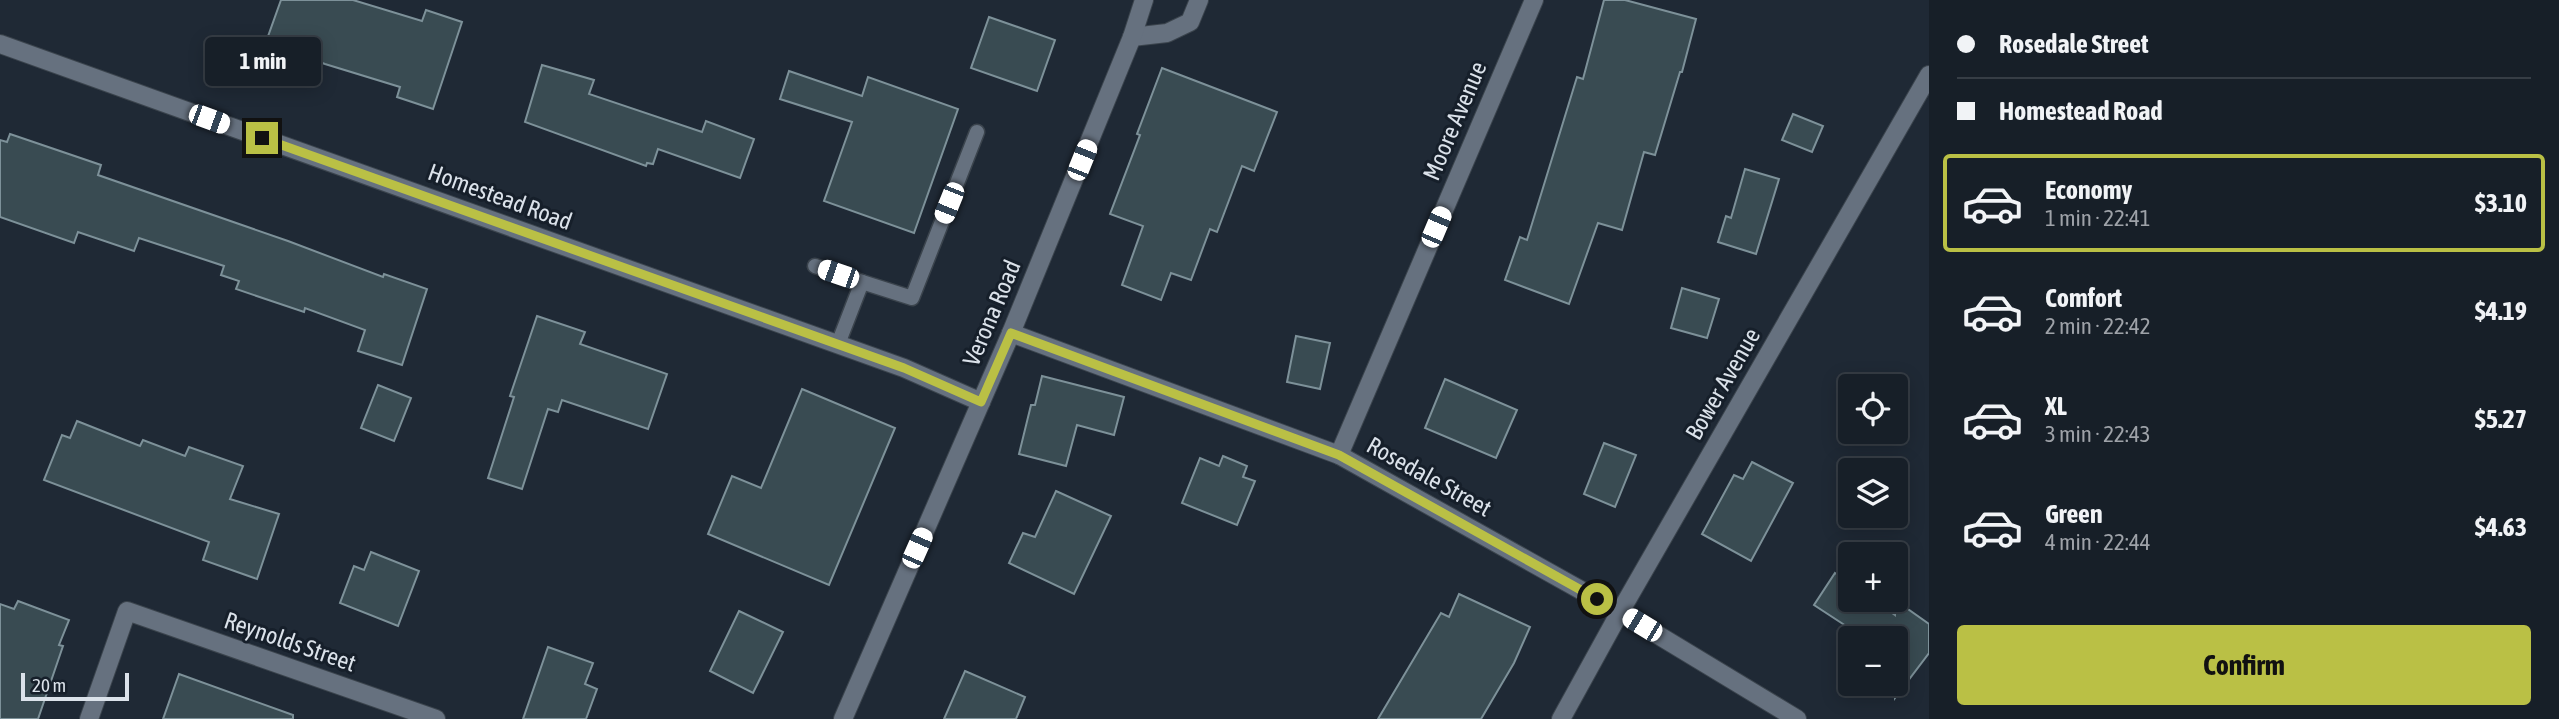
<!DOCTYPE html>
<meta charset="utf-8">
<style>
:root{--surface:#171f28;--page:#202730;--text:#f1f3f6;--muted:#9ea2a8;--line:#363d45;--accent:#bac045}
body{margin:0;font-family:"Asap Condensed",sans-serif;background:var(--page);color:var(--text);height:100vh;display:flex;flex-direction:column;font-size:26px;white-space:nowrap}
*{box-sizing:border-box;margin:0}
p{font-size:23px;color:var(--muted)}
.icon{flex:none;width:38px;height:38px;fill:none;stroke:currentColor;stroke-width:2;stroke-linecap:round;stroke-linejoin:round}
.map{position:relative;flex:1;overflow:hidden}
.panel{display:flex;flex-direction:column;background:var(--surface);width:630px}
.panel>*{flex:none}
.top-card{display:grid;align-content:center;height:154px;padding:0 28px;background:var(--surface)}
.fabs{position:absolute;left:1838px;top:374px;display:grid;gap:14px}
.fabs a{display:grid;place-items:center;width:70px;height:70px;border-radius:7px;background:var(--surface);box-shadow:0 4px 18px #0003,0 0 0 2px var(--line);font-size:35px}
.scale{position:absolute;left:21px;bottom:18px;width:108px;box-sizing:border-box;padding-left:7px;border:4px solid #dbe2ea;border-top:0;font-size:19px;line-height:24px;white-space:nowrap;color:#dbe2ea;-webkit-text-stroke:5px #161f2a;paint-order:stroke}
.end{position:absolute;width:32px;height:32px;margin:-16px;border:9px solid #bac045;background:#111;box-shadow:0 0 0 4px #111}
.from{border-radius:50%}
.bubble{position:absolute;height:49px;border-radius:7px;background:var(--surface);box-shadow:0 4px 18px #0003,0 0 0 2px var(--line);font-size:23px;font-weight:700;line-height:49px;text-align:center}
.car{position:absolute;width:21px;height:42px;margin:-21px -10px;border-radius:9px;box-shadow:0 0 5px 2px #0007;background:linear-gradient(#fff 24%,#345 0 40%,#fff 0 76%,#345 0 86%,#fff 0)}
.top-card b{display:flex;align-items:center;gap:24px;height:66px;font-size:26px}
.top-card b+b{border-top:2px solid var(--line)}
.top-card i{width:18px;height:18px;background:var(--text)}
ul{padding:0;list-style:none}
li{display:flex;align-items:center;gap:21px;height:98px;margin:0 14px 10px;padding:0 14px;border:4px solid transparent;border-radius:7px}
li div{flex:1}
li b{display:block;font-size:26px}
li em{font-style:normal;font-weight:700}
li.active{border-color:var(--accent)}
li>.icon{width:63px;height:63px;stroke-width:1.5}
.primary-button{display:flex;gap:14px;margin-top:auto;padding:14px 28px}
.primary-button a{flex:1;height:80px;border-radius:7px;background:var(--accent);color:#111;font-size:28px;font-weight:700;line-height:80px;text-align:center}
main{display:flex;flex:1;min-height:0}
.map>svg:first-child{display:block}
.building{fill:#394b52;stroke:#7d9199;stroke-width:2}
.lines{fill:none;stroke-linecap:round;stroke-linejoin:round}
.service-casing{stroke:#3b444d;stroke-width:17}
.minor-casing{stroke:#3b444d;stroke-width:20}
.tertiary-casing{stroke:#3b444d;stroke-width:20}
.service{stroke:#66717f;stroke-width:14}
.minor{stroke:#66717f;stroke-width:18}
.tertiary{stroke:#66717f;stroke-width:18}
.route{stroke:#bac045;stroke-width:9}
.labels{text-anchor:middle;stroke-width:6;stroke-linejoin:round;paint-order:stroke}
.street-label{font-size:24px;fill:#dbe2ea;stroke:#161f2a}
</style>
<main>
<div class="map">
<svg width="1929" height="719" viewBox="0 0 1929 719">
<rect width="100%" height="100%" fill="#1f2935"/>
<g class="building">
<path d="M281,0H353L422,21L426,10L462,22L433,109L397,97L400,87L325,64L266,42Z"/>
<path d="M1604,0H1625L1696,19L1682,72H1680L1655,155L1644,152L1622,230L1598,223L1569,304L1505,280L1520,237L1527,240L1577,77L1583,79Z"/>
<path d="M989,17L1055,40L1037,91L971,68Z"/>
<path d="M542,65L594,80L589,94L702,132L706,121L754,139L740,178L658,149L653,164L647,163L646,166L525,122Z"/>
<path d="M1162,68L1277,112L1254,171L1242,166L1217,232L1210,229L1191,280L1171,273L1161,300L1122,285L1143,226L1110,214L1140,135L1137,134Z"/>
<path d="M789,71L862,96L868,77L958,109L914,233L824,201L852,122L780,99Z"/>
<path d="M1793,114L1823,126L1812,152L1782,140Z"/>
<path d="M10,134L101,165L98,175L288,241L383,277L384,274L427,289L402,365L358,351L365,330L305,308L304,312L236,289L239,281L221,275L224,266L139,238L134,251L78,232L74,243L0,217V140L7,142Z"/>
<path d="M1745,169L1779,179L1756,254L1718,242L1726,216L1731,218Z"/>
<path d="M1682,288L1719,299L1707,338L1671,328Z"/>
<path d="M537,316L585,332L580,344L667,374L648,429L562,400L558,412L548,409L522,489L488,478L514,397L510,396Z"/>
<path d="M1296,336L1330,343L1320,389L1287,382Z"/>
<path d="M1042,376L1124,397L1114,435L1077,425L1066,466L1019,454L1031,405H1035Z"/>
<path d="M1445,379L1517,410L1496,458L1425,428Z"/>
<path d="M378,385L411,398L394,441L361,428Z"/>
<path d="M802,389L895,428L829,585L708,534L732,476L761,488Z"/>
<path d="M77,421L140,446L143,440L185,456L189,447L243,466L230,499L279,514L257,579L203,560L209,542L44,480L62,435L70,438Z"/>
<path d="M1604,443L1636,455L1615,507L1584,494Z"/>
<path d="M1223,456L1247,466L1243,477L1255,481L1237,525L1182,503L1200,458L1219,466Z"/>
<path d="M1752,462L1793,483L1751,561L1702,534L1734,475L1743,479Z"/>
<path d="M1056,491L1111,516L1074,594L1009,563L1023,533L1035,537Z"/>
<path d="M371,552L419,571L398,626L340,603L354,566L364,570Z"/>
<path d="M1835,573L1850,583V600H1874L1895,615V600L1929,624V653L1895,698V639H1866L1814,605Z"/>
<path d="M1459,594L1530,627L1514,663L1481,719H1378L1441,613L1449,617Z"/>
<path d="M18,601L69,620L59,645L63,646L38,719H0V604L14,609Z"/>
<path d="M739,611L783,632L753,693L710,671Z"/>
<path d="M548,647L593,663L585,684L597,689L586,719H523Z"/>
<path d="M965,671L1025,697L1016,719H944Z"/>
<path d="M179,674L293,715V719H163Z"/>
</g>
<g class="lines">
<g class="service-casing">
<g id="service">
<path d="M815,266L862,282"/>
<path d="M838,344L862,282L912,298L977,132"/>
</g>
</g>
<g class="minor-casing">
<g id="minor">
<path d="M1132,37L1167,33L1190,22L1199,0"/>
<path d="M0,44L904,368L981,402"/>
<path d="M1011,333L1339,455L1620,612L1797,719"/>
<path d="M1339,455L1534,0"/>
<path d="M89,719L127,611L436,719"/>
<path d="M1561,719L1620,612L1929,75"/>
</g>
</g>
<g class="tertiary-casing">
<path id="tertiary" d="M843,719L1011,333L1132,37L1144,0"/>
</g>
<use href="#service" class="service"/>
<use href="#minor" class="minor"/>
<use href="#tertiary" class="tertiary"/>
</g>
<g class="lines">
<path class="route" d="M262,138L904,368L981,402L1011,333L1339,455L1597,599"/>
</g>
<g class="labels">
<g class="street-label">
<text transform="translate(1455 121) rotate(-67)" y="8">Moore Avenue</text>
<text transform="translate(500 197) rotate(20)" y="8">Homestead Road</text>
<text transform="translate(992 313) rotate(-67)" y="8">Verona Road</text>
<text transform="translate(1723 384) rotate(-60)" y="8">Bower Avenue</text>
<text transform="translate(1429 477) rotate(29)" y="8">Rosedale Street</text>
<text transform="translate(290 642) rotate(19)" y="8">Reynolds Street</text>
</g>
</g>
</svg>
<div class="fabs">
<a><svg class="icon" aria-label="locate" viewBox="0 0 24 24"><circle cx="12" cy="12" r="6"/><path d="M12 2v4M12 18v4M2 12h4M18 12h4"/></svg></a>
<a><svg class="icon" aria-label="layers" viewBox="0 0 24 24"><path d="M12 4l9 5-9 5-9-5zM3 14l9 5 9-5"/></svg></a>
<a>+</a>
<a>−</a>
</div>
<div class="scale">20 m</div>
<i class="end from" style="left:1597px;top:599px"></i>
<i class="end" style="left:262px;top:138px"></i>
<div class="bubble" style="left:205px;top:37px;width:116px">1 min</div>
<i class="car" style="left:209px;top:119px;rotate:110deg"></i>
<i class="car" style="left:1082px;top:160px;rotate:22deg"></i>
<i class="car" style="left:949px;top:203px;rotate:202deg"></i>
<i class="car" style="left:1436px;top:227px;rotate:23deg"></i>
<i class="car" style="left:838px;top:274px;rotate:289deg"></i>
<i class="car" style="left:917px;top:548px;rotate:24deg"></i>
<i class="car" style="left:1642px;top:625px;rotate:301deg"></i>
</div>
<section class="panel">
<div class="top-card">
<b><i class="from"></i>Rosedale Street</b>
<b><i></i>Homestead Road</b>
</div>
<ul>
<li class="active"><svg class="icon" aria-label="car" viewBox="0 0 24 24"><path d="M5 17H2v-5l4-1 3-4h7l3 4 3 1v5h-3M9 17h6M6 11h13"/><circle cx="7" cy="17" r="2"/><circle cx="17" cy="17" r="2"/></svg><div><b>Economy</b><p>1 min · 22:41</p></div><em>$3.10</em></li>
<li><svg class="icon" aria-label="car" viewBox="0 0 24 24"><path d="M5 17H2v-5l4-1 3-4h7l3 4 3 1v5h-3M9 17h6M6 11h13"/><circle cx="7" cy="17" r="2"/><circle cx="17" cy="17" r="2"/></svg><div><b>Comfort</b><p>2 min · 22:42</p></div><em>$4.19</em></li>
<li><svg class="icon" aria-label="car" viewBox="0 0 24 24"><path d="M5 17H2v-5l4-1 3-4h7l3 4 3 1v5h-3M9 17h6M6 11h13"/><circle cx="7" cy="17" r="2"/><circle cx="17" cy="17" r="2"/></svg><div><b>XL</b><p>3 min · 22:43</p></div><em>$5.27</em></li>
<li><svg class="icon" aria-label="car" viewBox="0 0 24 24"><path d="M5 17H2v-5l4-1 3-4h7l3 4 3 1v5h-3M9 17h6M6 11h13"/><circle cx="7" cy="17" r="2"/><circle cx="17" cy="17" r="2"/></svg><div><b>Green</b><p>4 min · 22:44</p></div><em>$4.63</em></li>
</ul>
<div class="primary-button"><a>Confirm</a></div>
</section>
</main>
